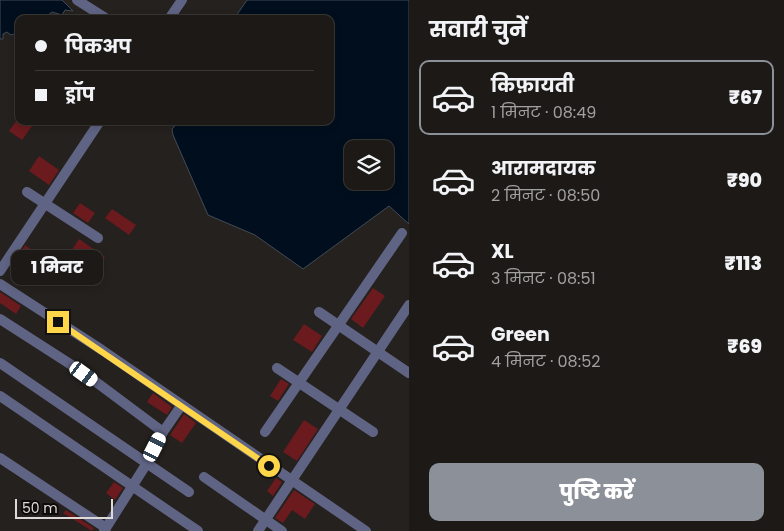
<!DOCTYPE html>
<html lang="hi">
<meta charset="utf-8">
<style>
:root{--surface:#1c1916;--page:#292623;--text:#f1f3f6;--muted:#a0a0a1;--line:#3a3835;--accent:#8c9099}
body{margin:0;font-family:Poppins,"Noto Sans Devanagari",sans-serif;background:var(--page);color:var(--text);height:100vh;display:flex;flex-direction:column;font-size:19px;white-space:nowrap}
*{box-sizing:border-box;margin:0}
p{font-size:16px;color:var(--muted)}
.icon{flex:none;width:28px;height:28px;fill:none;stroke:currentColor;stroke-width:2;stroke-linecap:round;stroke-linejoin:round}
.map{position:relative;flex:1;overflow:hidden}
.details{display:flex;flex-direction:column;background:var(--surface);width:375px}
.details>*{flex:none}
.top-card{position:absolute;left:15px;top:15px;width:319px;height:110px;border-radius:10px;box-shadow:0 2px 8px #0003,0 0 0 1px var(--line);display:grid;align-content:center;height:110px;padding:0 20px;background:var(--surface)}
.controls{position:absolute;left:344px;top:140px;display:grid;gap:10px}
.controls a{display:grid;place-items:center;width:50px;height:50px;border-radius:10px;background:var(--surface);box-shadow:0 2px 8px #0003,0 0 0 1px var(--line);font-size:25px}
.scale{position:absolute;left:15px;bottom:12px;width:98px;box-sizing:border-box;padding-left:5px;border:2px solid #dddad8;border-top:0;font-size:14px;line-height:18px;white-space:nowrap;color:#dddad8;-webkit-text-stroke:4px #0d0b0a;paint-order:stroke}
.end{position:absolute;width:22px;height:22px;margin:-11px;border:6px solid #ffd54a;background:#111;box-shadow:0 0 0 2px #111}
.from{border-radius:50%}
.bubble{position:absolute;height:35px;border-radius:10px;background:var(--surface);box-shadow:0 2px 8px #0003,0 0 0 1px var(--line);font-size:16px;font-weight:800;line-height:35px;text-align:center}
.car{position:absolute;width:15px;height:30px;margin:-15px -8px;border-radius:6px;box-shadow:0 0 4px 1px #0007;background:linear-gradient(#fff 24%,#345 0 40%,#fff 0 76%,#345 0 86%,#fff 0)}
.top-card b{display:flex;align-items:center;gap:18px;height:48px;font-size:19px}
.top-card b+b{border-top:1px solid var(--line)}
.top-card i{width:12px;height:12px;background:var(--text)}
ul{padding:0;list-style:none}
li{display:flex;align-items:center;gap:15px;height:75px;margin:0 10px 8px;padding:0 10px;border:2px solid transparent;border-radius:10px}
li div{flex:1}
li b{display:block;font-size:19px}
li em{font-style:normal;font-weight:800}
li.active{border-color:var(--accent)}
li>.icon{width:45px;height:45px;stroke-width:1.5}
h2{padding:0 20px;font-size:22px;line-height:60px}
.action{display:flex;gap:10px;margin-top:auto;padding:10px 20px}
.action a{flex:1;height:58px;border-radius:10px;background:var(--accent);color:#fff;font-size:20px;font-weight:800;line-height:58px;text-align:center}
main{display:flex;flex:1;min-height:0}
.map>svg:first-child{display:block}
.water{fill:#000e1d;stroke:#424b55;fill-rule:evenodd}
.building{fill:#6b1a1e}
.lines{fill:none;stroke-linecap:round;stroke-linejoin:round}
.minor{stroke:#606484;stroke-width:10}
.route{stroke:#ffd54a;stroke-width:6}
</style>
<main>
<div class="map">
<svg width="409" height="531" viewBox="0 0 409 531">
<rect width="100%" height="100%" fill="#25211e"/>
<g class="water">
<path d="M0,0H62L73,11L65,10L62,15L52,12L48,15L51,19H19V32L11,35L7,32L3,34V39H0Z"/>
<path d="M247,0H409V224L389,206L303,269L255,235L208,215L173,135L172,129L180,121H330V19H234ZM352,149H385V181H352Z"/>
</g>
<g class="building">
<path d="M19,117V121H25L32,126L22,140L9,131Z"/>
<path d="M39,156L59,170L49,185L29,171Z"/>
<path d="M80,203L95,213L88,223L73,213Z"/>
<path d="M112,209L136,225L129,235L105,218Z"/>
<path d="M79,239L105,257L85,285L60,268Z"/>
<path d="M25,245L46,260L36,274L16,260Z"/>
<path d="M373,288L385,296L363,328L351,319Z"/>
<path d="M0,292L21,306L16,314L0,303Z"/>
<path d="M304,324L322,336L312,352L293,340Z"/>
<path d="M281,379L289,384L278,401L270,396Z"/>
<path d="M153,393L172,407L167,415L147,402Z"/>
<path d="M184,414L196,423L182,443L170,435Z"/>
<path d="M304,420L318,429L297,461L283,452Z"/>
<path d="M276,478L282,482L273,496L267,491Z"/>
<path d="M114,482L123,488L115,500L106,493Z"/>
<path d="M294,490L315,504L305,519L292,510L283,523L275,518Z"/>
<path d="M66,510L94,528L92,531L63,513Z"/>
</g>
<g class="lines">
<g class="minor">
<path d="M77,0L107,19"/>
<path d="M169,19L182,0"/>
<path d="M27,192L98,238"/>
<path d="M0,271L100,121"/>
<path d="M0,284L102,350L366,531"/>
<path d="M319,312L409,373"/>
<path d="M0,319L84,373L163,432"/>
<path d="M0,363L189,492"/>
<path d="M277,368L373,432"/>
<path d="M0,396L198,531"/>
<path d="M265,432L402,233"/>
<path d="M0,458L106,528"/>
<path d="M204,477L282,531"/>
<path d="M104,531L147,463L163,432L181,406"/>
<path d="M258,531L409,305"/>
</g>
</g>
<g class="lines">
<path class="route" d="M58,322L269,466"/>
</g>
</svg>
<div class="controls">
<a><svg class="icon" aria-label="layers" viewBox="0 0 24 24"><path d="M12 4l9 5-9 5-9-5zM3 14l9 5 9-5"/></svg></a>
</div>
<div class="scale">50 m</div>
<i class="end from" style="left:269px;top:466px"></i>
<i class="end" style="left:58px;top:322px"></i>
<div class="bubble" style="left:11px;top:250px;width:92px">1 मिनट</div>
<i class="car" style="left:84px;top:374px;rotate:126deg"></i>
<i class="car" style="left:155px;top:447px;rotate:27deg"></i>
<div class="top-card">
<b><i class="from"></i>पिकअप</b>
<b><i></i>ड्रॉप</b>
</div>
</div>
<section class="details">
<h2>सवारी चुनें</h2>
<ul>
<li class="active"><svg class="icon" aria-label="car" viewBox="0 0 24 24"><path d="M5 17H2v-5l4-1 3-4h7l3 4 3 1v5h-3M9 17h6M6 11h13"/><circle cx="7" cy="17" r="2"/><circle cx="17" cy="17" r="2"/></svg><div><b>किफ़ायती</b><p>1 मिनट · 08:49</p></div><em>₹67</em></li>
<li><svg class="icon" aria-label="car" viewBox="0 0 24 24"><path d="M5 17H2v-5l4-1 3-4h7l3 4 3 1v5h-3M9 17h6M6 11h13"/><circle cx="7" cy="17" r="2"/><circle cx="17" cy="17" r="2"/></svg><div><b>आरामदायक</b><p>2 मिनट · 08:50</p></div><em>₹90</em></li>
<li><svg class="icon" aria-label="car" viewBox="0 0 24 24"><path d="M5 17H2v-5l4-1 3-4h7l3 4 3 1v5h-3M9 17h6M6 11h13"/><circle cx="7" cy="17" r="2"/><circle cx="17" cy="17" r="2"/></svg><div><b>XL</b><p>3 मिनट · 08:51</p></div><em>₹113</em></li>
<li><svg class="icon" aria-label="car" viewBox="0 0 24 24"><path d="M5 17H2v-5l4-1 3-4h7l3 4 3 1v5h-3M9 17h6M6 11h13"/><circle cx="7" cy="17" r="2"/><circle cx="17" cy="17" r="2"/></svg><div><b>Green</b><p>4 मिनट · 08:52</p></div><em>₹69</em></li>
</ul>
<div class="action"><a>पुष्टि करें</a></div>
</section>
</main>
